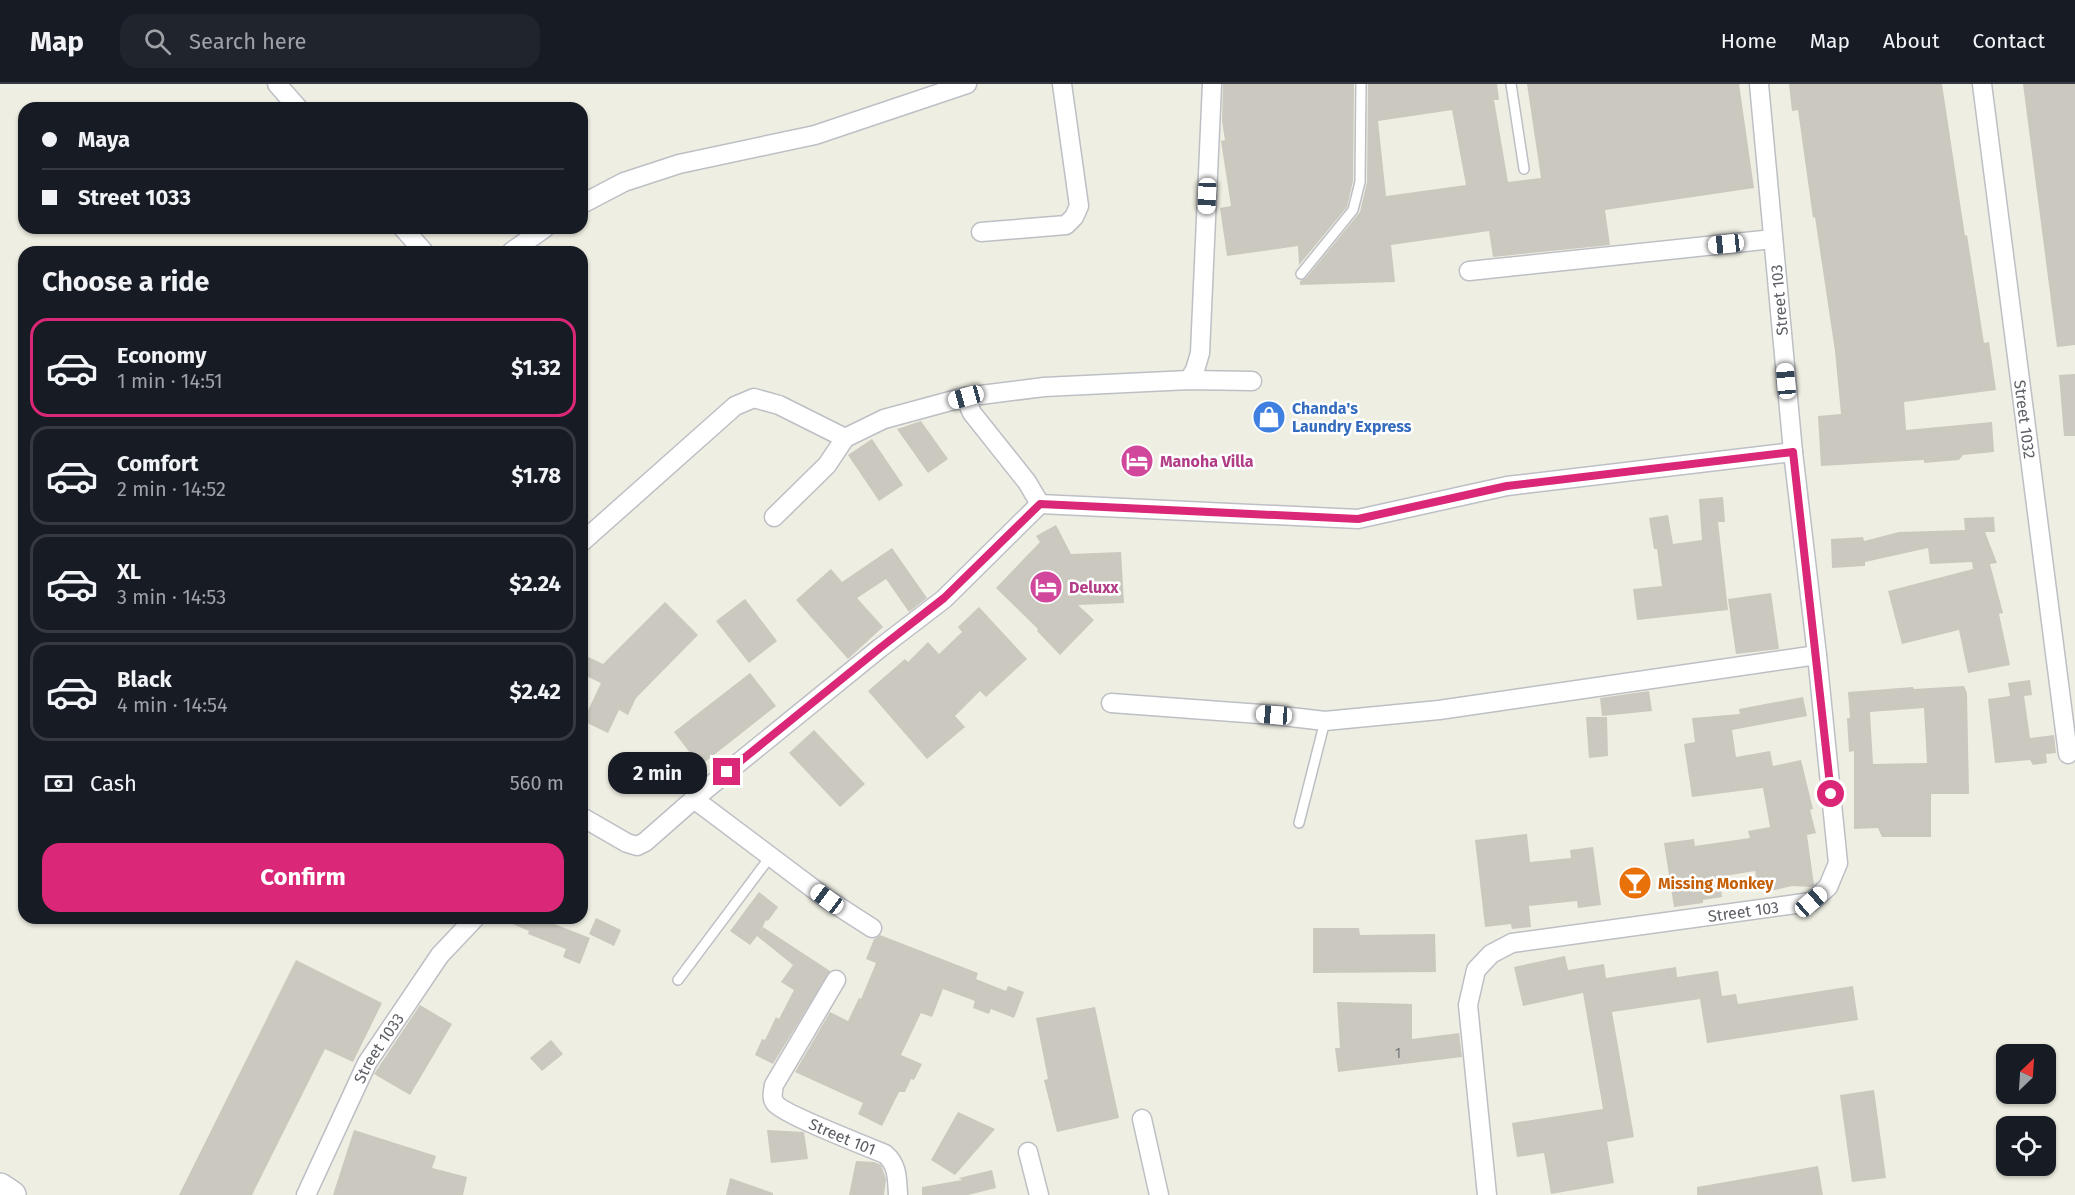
<!DOCTYPE html>
<meta charset="utf-8">
<style>
:root{--surface:#171b24;--page:#20242c;--text:#f1f3f6;--muted:#9ea1a6;--line:#363941;--accent:#db2777}
body{margin:0;font-family:"Fira Sans",sans-serif;background:var(--page);color:var(--text);height:100vh;display:flex;flex-direction:column;font-size:22px;white-space:nowrap}
*{box-sizing:border-box;margin:0}
p{font-size:20px;color:var(--muted)}
.icon{flex:none;width:33px;height:33px;fill:none;stroke:currentColor;stroke-width:2;stroke-linecap:round;stroke-linejoin:round}
.map{position:relative;flex:1;overflow:hidden}
.panel{position:absolute;left:18px;top:162px;width:570px;height:678px;display:flex;flex-direction:column;background:var(--surface);border-radius:18px;box-shadow:0 2px 4px #0004}
.panel>*{flex:none}
.banner{position:absolute;left:18px;top:18px;width:570px;height:132px;border-radius:18px;box-shadow:0 2px 4px #0004;display:grid;align-content:center;height:132px;padding:0 24px;background:var(--surface)}
.needle{width:39px;rotate:25deg}
.controls{position:absolute;left:1996px;top:960px;display:grid;gap:12px}
.controls a{display:grid;place-items:center;width:60px;height:60px;border-radius:12px;background:var(--surface);box-shadow:0 2px 4px #0004;font-size:30px}
.end{position:absolute;width:27px;height:27px;margin:-14px;border:8px solid #db2777;background:#fff;box-shadow:0 0 0 3px #fff}
.from{border-radius:50%}
.bubble{position:absolute;height:42px;border-radius:18px;background:var(--surface);box-shadow:0 2px 4px #0004;font-size:20px;font-weight:700;line-height:42px;text-align:center}
.car{position:absolute;width:18px;height:36px;margin:-18px -9px;border-radius:8px;box-shadow:0 0 4px 2px #0007;background:linear-gradient(#fff 24%,#345 0 40%,#fff 0 76%,#345 0 86%,#fff 0)}
.banner b{display:flex;align-items:center;gap:21px;height:57px;font-size:22px}
.banner b+b{border-top:2px solid var(--line)}
.banner i{width:15px;height:15px;background:var(--text)}
ul{padding:0;list-style:none}
li{display:flex;align-items:center;gap:18px;height:99px;margin:0 12px 9px;padding:0 12px;border:3px solid var(--line);border-radius:18px}
li div{flex:1}
li b{display:block;font-size:22px}
li em{font-style:normal;font-weight:700}
li.active{border-color:var(--accent)}
li>.icon{width:54px;height:54px;stroke-width:1.5}
h2{padding:0 24px;font-size:27px;line-height:72px}
.pay{display:flex;align-items:center;gap:15px;height:66px;padding:0 24px;font-size:22px}
.pay p{margin-inline-start:auto}
.cta{display:flex;gap:12px;margin-top:auto;padding:12px 24px}
.cta a{flex:1;height:69px;border-radius:18px;background:var(--accent);color:#fff;font-size:24px;font-weight:700;line-height:69px;text-align:center}
header{display:flex;align-items:center;gap:36px;box-sizing:border-box;height:84px;padding:0 30px;background:var(--surface);border-bottom:2px solid var(--line)}
header strong{font-size:28px}
nav{display:flex;gap:33px;margin-inline-start:auto;font-size:21px}
.search{width:420px;height:54px;background:var(--page);display:flex;align-items:center;gap:15px;box-sizing:border-box;padding:0 21px;border-radius:18px;color:var(--muted);font-size:22px}
.map>svg:first-child{display:block}
.building{fill:#cac8bf;fill-rule:evenodd}
.lines{fill:none;stroke-linecap:round;stroke-linejoin:round}
.lane-casing{stroke:#bdbfc5;stroke-width:12}
.street-casing{stroke:#bdbfc5;stroke-width:21}
.secondary-casing{stroke:#bdc0c7;stroke-width:30}
.lane{stroke:#fff;stroke-width:9}
.street{stroke:#fff;stroke-width:18}
.secondary{stroke:#fff;stroke-width:27}
.route{stroke:#db2777;stroke-width:8}
.labels{text-anchor:middle;stroke-width:5;stroke-linejoin:round;paint-order:stroke}
.number-label{font-size:14px;fill:#77787c}
.street-label{font-size:16px;fill:#5b5e65;stroke:#fff}
.shop-label{font-size:16px;font-weight:bold;fill:#366cbe;stroke:#fff;text-anchor:start}
.hotel-label{font-size:16px;font-weight:bold;fill:#b23c85;stroke:#fff;text-anchor:start}
.food-label{font-size:16px;font-weight:bold;fill:#c56008;stroke:#fff;text-anchor:start}
</style>
<header>
<strong>Map</strong>
<div class="search"><svg class="icon" aria-label="search" viewBox="0 0 24 24"><circle cx="10" cy="10" r="6"/><path d="M15 15l6 6"/></svg>Search here</div>
<nav><a>Home</a><a>Map</a><a>About</a><a>Contact</a></nav>
</header>
<div class="map">
<svg width="2075" height="1111" viewBox="0 0 2075 1111">
<rect width="100%" height="100%" fill="#efeee2"/>
<g class="building">
<path d="M1223,0H1354L1353,97L1347,123L1299,181L1298,162L1227,172L1220,124L1231,122L1221,57L1225,56L1222,37Z"/>
<path d="M1368,0H1497L1499,16H1494L1508,98L1541,94L1527,0H1739L1754,104L1605,126L1610,161L1493,173L1489,147L1391,161L1395,198L1300,201V197L1306,194L1360,128L1367,98ZM1452,26L1466,101L1386,112L1378,37Z"/>
<path d="M1789,0H1942L1965,152L1967,151L1984,259L1989,258L1996,306L1904,318L1906,346L1992,338L1994,368L1963,371L1959,376L1924,379V376L1821,382L1818,332L1841,330L1835,267L1815,133L1813,134L1798,26L1792,27Z"/>
<path d="M2023,0H2075V261L2057,263Z"/>
<path d="M2075,290V352H2064L2059,291Z"/>
<path d="M921,337L948,375L928,389L897,345Z"/>
<path d="M872,355L903,401L879,417L848,371Z"/>
<path d="M1723,413L1725,438H1718L1728,526L1637,536L1633,505L1662,502L1657,465H1654L1649,434L1668,431L1673,460L1702,456L1699,415Z"/>
<path d="M1994,433L1995,448H1985L1997,479L1990,480L2003,529L1999,530L2010,581L1968,589L1959,546L1902,560L1888,507L1973,485L1972,478L1930,480L1928,464L1865,478V482L1832,484L1831,455L1863,453L1864,457L1899,448L1965,446L1964,434Z"/>
<path d="M1056,441L1071,470L1121,468L1124,519L1078,521L1094,536L1060,571L1037,547L1038,545L996,504L1040,458L1036,452Z"/>
<path d="M892,464L927,514L909,528L886,495L857,514L883,543L848,575L796,516L831,485L842,498Z"/>
<path d="M1771,509L1779,565L1736,570L1728,515Z"/>
<path d="M745,515L777,557L749,579L716,537Z"/>
<path d="M665,518L698,551L636,614L628,631L619,626L608,649L583,637L601,599L582,590V570L603,580Z"/>
<path d="M979,523L1027,575L986,613L980,607L955,632L965,643L927,675L868,607L905,575L908,578L928,558L939,570L962,548L958,543Z"/>
<path d="M750,589L776,622L700,682L674,648Z"/>
<path d="M2030,596L2032,611L2024,612L2030,654L2054,651L2056,669L2046,670L2047,679L2033,681L2030,676L1995,679L1988,615L2010,612L2008,599Z"/>
<path d="M1964,602L1967,609L1969,710H1931V753H1882L1878,744L1854,745V667L1849,668L1847,634H1850L1848,608L1913,603L1914,605ZM1924,624L1927,679L1873,680L1870,628Z"/>
<path d="M1649,607L1652,627L1602,632L1600,614Z"/>
<path d="M1803,613L1807,632L1732,646L1736,673L1770,667L1773,682L1801,676L1813,725L1810,726L1816,749L1807,751L1814,801L1811,803L1792,802L1771,807L1770,802L1758,804L1755,787L1719,793L1722,813L1703,816V819L1674,823L1664,759L1694,755L1695,762L1750,754L1748,747L1770,743L1763,704L1692,713L1684,660L1695,658L1692,634L1740,630L1739,625Z"/>
<path d="M1586,633H1607L1608,672L1589,674Z"/>
<path d="M814,646L865,700L840,723L789,669Z"/>
<path d="M1527,750L1530,778L1571,774L1570,766L1593,763L1601,821L1578,824L1577,817L1529,822L1531,843L1512,845L1511,840L1485,843L1475,756Z"/>
<path d="M759,808L778,823L768,837L766,836L760,848L763,843L830,887L773,980L755,971L762,955L765,956L776,933L779,935L794,906L781,898L793,881L757,852L750,861L730,847Z"/>
<path d="M498,834H554L552,839L590,854L580,880L563,873L566,865L528,850L529,847Z"/>
<path d="M596,834L621,846L614,862L589,850Z"/>
<path d="M1313,844H1359L1360,851L1435,850L1436,888L1313,889Z"/>
<path d="M880,851L978,889L976,895L1006,907L1008,902L1024,908L1014,934L991,925L989,930L973,924L975,917L943,905L932,933L921,929L901,971L922,980L914,996L911,995L905,1008H899L882,1042L858,1030L863,1019L795,988L830,928L848,937L859,914L861,915L876,879L866,875L874,855Z"/>
<path d="M1565,872L1568,886L1604,880L1606,894L1676,883L1677,893L1718,887L1722,912L1736,910L1738,920L1853,902L1858,936L1707,959L1700,915L1612,928L1634,1053L1607,1058L1614,1099L1551,1110L1544,1069L1517,1073L1512,1039L1603,1025L1583,909L1523,922L1514,883Z"/>
<path d="M296,876L382,919L353,978L325,965L252,1111H179Z"/>
<path d="M1337,918L1412,920V955L1459,949L1462,973L1338,988L1335,964H1340Z"/>
<path d="M420,921L452,940L410,1011L374,990Z"/>
<path d="M1095,923L1119,1034L1057,1048L1044,996L1048,995L1036,934Z"/>
<path d="M551,956L563,970L542,987L530,974Z"/>
<path d="M1874,1006L1886,1094L1852,1098L1840,1011Z"/>
<path d="M958,1028L995,1045L955,1091L931,1076Z"/>
<path d="M354,1046L436,1072L432,1084L467,1093L463,1111H333Z"/>
<path d="M767,1046L804,1048L808,1075L771,1079Z"/>
<path d="M856,1077L874,1078L881,1081L886,1095L884,1111H849Z"/>
<path d="M1818,1082L1823,1111H1697V1103Z"/>
<path d="M992,1086L996,1104L968,1111H922V1103L962,1096L959,1094Z"/>
<path d="M730,1094L773,1109V1111H726Z"/>
</g>
<g class="lines">
<g class="lane-casing">
<g id="lane">
<path d="M1511,0L1524,85"/>
<path d="M1301,190L1353,126L1360,98L1361,0"/>
<path d="M1299,739L1325,637"/>
<path d="M678,896L770,773"/>
</g>
</g>
<g class="street-casing">
<g id="street">
<path d="M277,0L298,24"/>
<path id="s1" d="M1982,0L2068,670"/>
<path d="M582,120L624,98L679,80L815,51L967,0"/>
<path d="M403,144L424,168"/>
<path d="M981,148L1066,141L1074,133L1079,122L1062,0"/>
<path d="M511,168L545,144"/>
<path d="M1469,187L1773,155"/>
<path d="M1189,296L1195,286L1200,269L1212,0"/>
<path d="M965,313L972,329L1027,398L1040,420"/>
<path d="M774,433L827,381L845,354L884,335L965,313L1044,303L1189,296L1252,297"/>
<path d="M582,458L735,322L754,314L779,321L845,354"/>
<path d="M1111,619L1274,631L1325,637L1439,626L1817,571"/>
<path d="M694,715L827,815L872,844"/>
<path d="M582,733L627,759L637,762L645,758L694,715L880,564L944,515L1040,420L1358,435L1507,402L1793,368"/>
<path id="s2" d="M836,896L774,1001C773,1007 771,1014 775,1019C781,1029 868,1063 885,1070C898,1081 897,1095 898,1111"/>
<path d="M1142,1035L1159,1111"/>
<path d="M1028,1068L1039,1111"/>
<path id="s3" d="M306,1111L367,979L440,871L475,834"/>
<path id="s4" d="M1487,1111L1468,921L1476,886L1491,870L1512,859L1811,818L1828,803L1838,779L1817,571L1793,368L1759,0"/>
</g>
</g>
<g class="secondary-casing">
<path id="secondary" d="M0,1103L12,1111"/>
</g>
<use href="#lane" class="lane"/>
<use href="#street" class="street"/>
<use href="#secondary" class="secondary"/>
</g>
<g class="lines">
<path class="route" d="M727,688L880,564L944,514L1040,420L1358,435L1507,402L1793,368L1831,710"/>
</g>
<defs>
<g id="shop-disc" transform="scale(1.725)"><circle r="9.5" fill="#3f7fe0" stroke="#fff"/><path d="M-5-2.5h2.3a2.7 3.5 0 0 1 5.4 0H5L5.5 6h-11ZM-1.5-2.5h3a1.5 2.3 0 0 0-3 0Z" fill="#fff"/></g>
<g id="hotel-disc" transform="scale(1.725)"><circle r="9.5" fill="#d1479c" stroke="#fff"/><path d="M-6-4.5h1.5V1H6V5H4.5V3h-9V5H-6ZM-4 0a1.8 1.8 0 1 1 3.6 0ZM.5 0V-2.5h3Q6-2.5 6 0Z" fill="#fff"/></g>
<g id="bar-disc" transform="scale(1.725)"><circle r="9.5" fill="#e8710a" stroke="#fff"/><path d="M-6-5H6L.8 .8V4.5H3.5V6h-7V4.5H-.8V.8Z" fill="#fff"/></g>
</defs>
<g fill-rule="evenodd">
<use href="#shop-disc" x="1269" y="333"/>
<use href="#hotel-disc" x="1137" y="377"/>
<use href="#hotel-disc" x="1046" y="503"/>
<use href="#bar-disc" x="1635" y="799"/>
</g>
<g class="labels">
<g class="number-label">
<text x="1398" y="974">1</text>
</g>
<g class="street-label">
<text transform="translate(1779 216) rotate(-95)" y="6">Street 103</text>
<text dy="6" stroke="none"><textPath href="#s1" startOffset="338">Street 1032</textPath></text>
<text dy="6" stroke="none"><textPath href="#s4" startOffset="506">Street 103</textPath></text>
<text dy="6" stroke="none"><textPath href="#s3" startOffset="164">Street 1033</textPath></text>
<text dy="6" stroke="none"><textPath href="#s2" startOffset="216">Street 101</textPath></text>
</g>
<g class="shop-label">
<text x="1292" y="330">Chanda's<tspan x="1292" dy="18">Laundry Express</tspan></text>
</g>
<g class="hotel-label">
<text x="1160" y="383">Manoha Villa</text>
<text x="1069" y="509">Deluxx</text>
</g>
<g class="food-label">
<text x="1658" y="805">Missing Monkey</text>
</g>
</g>
</svg>
<div class="controls">
<a><svg class="needle" viewBox="-14 -14 28 28"><path d="M0-13l5 13h-10z" fill="#e53935"/><path d="M0 13l5-13h-10z" fill="#9ea1a6"/></svg></a>
<a><svg class="icon" aria-label="locate" viewBox="0 0 24 24"><circle cx="12" cy="12" r="6"/><path d="M12 2v4M12 18v4M2 12h4M18 12h4"/></svg></a>
</div>
<i class="end from" style="left:1831px;top:710px"></i>
<i class="end" style="left:727px;top:688px"></i>
<div class="bubble" style="left:608px;top:668px;width:99px">2 min</div>
<i class="car" style="left:1207px;top:112px;rotate:182deg"></i>
<i class="car" style="left:1726px;top:160px;rotate:264deg"></i>
<i class="car" style="left:1786px;top:297px;rotate:355deg"></i>
<i class="car" style="left:966px;top:313px;rotate:254deg"></i>
<i class="car" style="left:1274px;top:631px;rotate:274deg"></i>
<i class="car" style="left:827px;top:815px;rotate:307deg"></i>
<i class="car" style="left:1811px;top:818px;rotate:49deg"></i>
<div class="banner">
<b><i class="from"></i>Maya</b>
<b><i></i>Street 1033</b>
</div>
<section class="panel">
<h2>Choose a ride</h2>
<ul>
<li class="active"><svg class="icon" aria-label="car" viewBox="0 0 24 24"><path d="M5 17H2v-5l4-1 3-4h7l3 4 3 1v5h-3M9 17h6M6 11h13"/><circle cx="7" cy="17" r="2"/><circle cx="17" cy="17" r="2"/></svg><div><b>Economy</b><p>1 min · 14:51</p></div><em>$1.32</em></li>
<li><svg class="icon" aria-label="car" viewBox="0 0 24 24"><path d="M5 17H2v-5l4-1 3-4h7l3 4 3 1v5h-3M9 17h6M6 11h13"/><circle cx="7" cy="17" r="2"/><circle cx="17" cy="17" r="2"/></svg><div><b>Comfort</b><p>2 min · 14:52</p></div><em>$1.78</em></li>
<li><svg class="icon" aria-label="car" viewBox="0 0 24 24"><path d="M5 17H2v-5l4-1 3-4h7l3 4 3 1v5h-3M9 17h6M6 11h13"/><circle cx="7" cy="17" r="2"/><circle cx="17" cy="17" r="2"/></svg><div><b>XL</b><p>3 min · 14:53</p></div><em>$2.24</em></li>
<li><svg class="icon" aria-label="car" viewBox="0 0 24 24"><path d="M5 17H2v-5l4-1 3-4h7l3 4 3 1v5h-3M9 17h6M6 11h13"/><circle cx="7" cy="17" r="2"/><circle cx="17" cy="17" r="2"/></svg><div><b>Black</b><p>4 min · 14:54</p></div><em>$2.42</em></li>
</ul>
<div class="pay"><svg class="icon" aria-label="cash" viewBox="0 0 24 24"><path d="M3 7h18v10H3z"/><circle cx="12" cy="12" r="2"/></svg>Cash<p>560 m</p></div>
<div class="cta"><a>Confirm</a></div>
</section>
</div>
